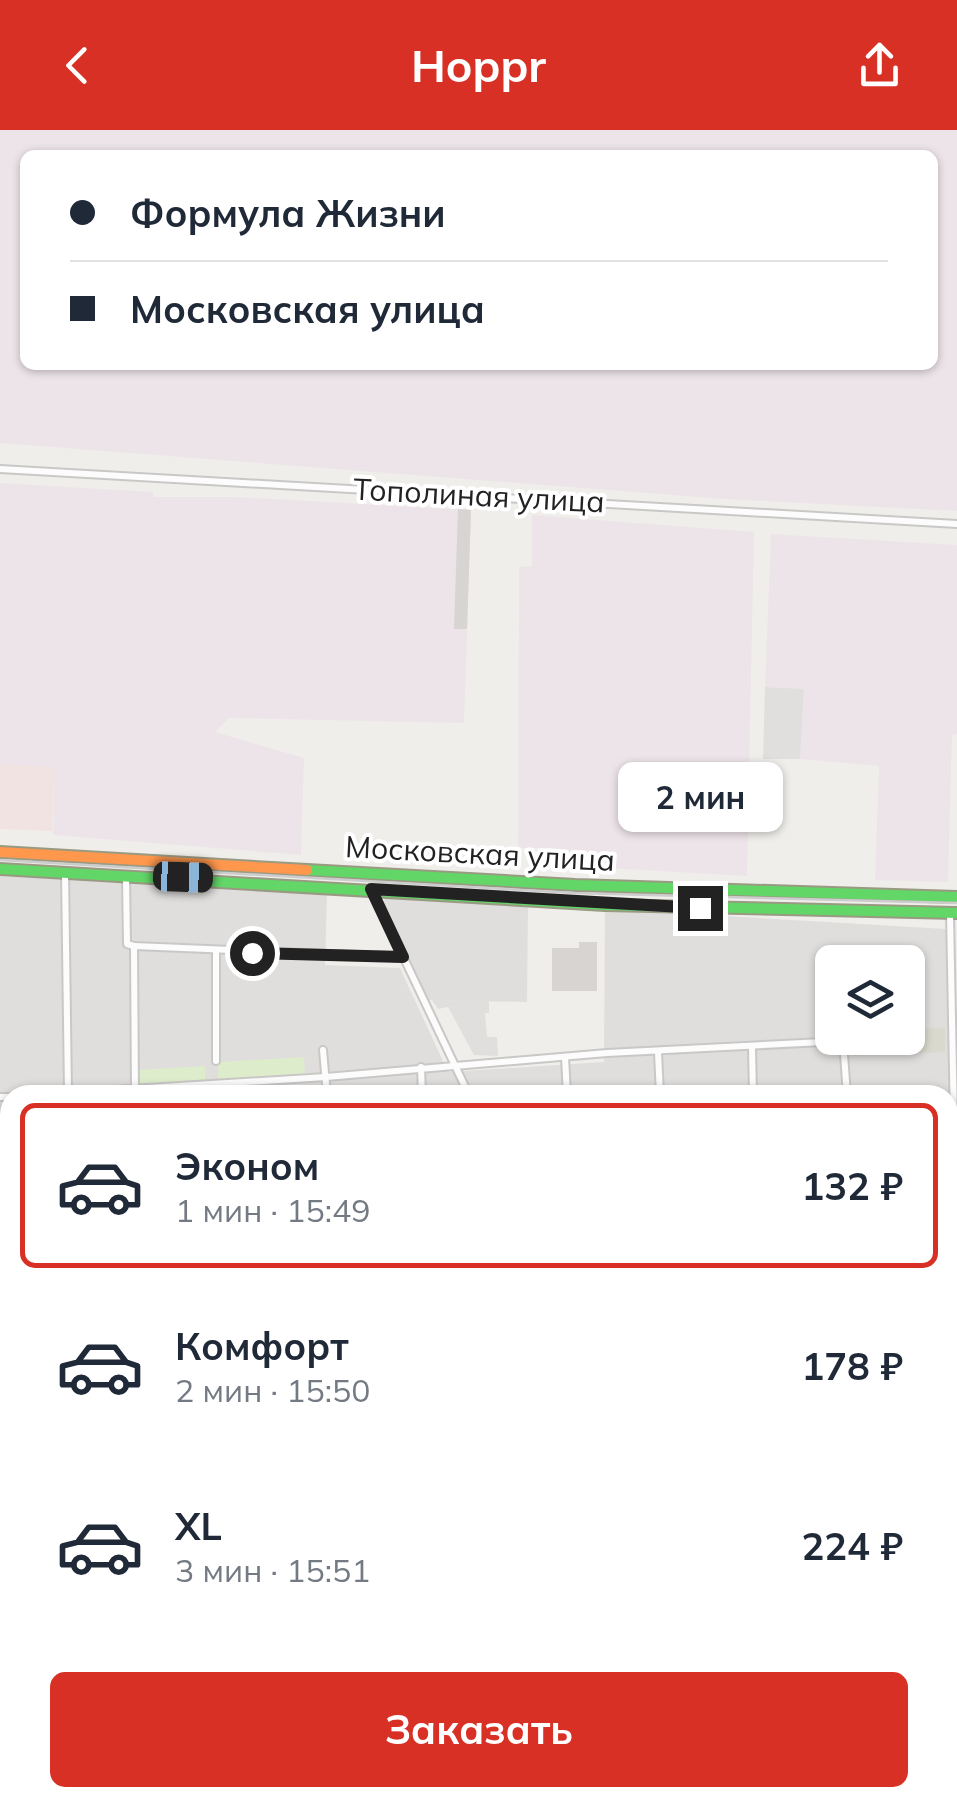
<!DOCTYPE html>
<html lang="ru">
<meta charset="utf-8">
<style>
:root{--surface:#fff;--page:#f2f2f3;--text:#1f2937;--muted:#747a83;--line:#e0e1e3;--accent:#d93025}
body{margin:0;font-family:Mulish,sans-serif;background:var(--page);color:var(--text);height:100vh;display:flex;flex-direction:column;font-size:38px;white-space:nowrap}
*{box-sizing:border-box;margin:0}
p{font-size:32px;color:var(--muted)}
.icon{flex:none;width:55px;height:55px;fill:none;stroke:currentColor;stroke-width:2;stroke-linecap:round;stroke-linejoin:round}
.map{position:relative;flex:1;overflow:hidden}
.side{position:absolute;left:0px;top:955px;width:958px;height:722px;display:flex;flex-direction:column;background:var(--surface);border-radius:30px 30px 0 0;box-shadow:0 2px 8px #0004}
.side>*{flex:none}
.guide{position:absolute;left:20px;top:20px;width:918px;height:220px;border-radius:15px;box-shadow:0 2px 8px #0004;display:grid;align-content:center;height:220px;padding:0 50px;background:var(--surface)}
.controls{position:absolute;left:815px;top:815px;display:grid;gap:20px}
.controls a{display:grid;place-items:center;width:110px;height:110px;border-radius:15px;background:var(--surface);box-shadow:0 2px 8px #0004;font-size:50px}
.end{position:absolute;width:45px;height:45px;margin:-22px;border:12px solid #222;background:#fff;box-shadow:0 0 0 5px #fff}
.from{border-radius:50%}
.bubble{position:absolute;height:70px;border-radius:15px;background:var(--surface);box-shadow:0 2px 8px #0004;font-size:32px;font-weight:700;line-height:70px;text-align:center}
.car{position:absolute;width:30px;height:60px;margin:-30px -15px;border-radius:12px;box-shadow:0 0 8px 2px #0007;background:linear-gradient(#222 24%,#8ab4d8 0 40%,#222 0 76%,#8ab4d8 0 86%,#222 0)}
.guide b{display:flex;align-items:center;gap:35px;height:95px;font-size:38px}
.guide b+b{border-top:2px solid var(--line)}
.guide i{width:25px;height:25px;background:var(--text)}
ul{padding:18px 0 0;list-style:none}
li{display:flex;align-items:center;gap:30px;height:165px;margin:0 20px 15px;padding:0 30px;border:5px solid transparent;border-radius:15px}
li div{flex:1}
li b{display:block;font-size:38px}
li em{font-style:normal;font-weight:700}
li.active{border-color:var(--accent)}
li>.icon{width:90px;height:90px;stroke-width:1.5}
.primary-button{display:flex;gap:20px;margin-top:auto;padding:20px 50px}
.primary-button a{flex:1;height:115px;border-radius:15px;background:var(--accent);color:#fff;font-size:40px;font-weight:700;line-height:115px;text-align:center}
header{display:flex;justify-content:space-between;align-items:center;height:130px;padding:0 50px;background:var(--accent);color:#fff;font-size:45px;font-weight:700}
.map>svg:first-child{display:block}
.residential{fill:#dfdedc;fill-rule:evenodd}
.commercial{fill:#f1e3e1}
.industrial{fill:#ede4e9;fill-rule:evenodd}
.construction{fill:#d9d9cd}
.grass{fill:#ddeccb}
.parking{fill:#e0dfde}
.building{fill:#d7d4d2}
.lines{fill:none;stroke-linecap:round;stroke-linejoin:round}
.street-casing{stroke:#c9c8c7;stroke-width:10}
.fast-casing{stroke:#999a82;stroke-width:14}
.slow-casing{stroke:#999a82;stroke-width:14}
.street{stroke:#fdfcfc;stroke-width:6}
.fast{stroke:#63d668;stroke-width:10}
.slow{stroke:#ff974d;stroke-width:10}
.tram{stroke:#ccc;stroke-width:2.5}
.route{stroke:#222;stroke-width:12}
.labels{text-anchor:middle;stroke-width:8;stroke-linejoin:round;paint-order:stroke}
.street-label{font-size:30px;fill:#222;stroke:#fff}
</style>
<header><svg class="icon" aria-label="back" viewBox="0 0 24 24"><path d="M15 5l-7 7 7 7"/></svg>Hoppr<svg class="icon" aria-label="share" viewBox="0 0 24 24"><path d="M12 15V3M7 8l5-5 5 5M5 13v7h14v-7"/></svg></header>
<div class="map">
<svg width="957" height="1677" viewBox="0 0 957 1677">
<rect width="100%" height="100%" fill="#f0eeeb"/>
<g class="residential">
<path d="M0,746L327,762L325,835L400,838L448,942L604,932L605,779L946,799L954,1184L957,1185V1550H948V965H10V1440H0ZM832,832H908V908H832Z"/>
<path d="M386,768L528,776L527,872L426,870L380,774Z"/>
<rect x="662" y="1668" width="107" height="9"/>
</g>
<g class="commercial">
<path d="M0,634L54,637L52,701L0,699Z"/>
<path d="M95,1668H249L250,1677H95Z"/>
</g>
<g class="industrial">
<path d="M0,0H957V381L724,369L0,313ZM25,25H932V235H25Z"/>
<path d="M0,353L153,362L154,367H238L471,380L464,593L229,588L215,602L304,628L301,725L53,705L54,637L0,634Z"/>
<path d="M532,385L754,402L747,746L606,738L605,727L552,725L551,718H518L519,437L532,436Z"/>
<path d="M771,404L957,415V604L952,605L948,752L875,750L879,636L800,629L804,559L765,557Z"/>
<path d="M10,1440V1531H0V1441Z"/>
<path d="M948,1567H957V1677H847V1668H948Z"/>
</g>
<path class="construction" d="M945,898V922L854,926V908H908V899Z"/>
<g class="grass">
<path d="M304,927L305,944L218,950V932Z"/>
<path d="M205,936V953L137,955L136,940Z"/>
</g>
<g class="parking">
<path d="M765,557L804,559L800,629H763Z"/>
<path d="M432,870L489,871V883H485L487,907H497L498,926L474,925L448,877L438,879Z"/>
<rect x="456" y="1668" width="184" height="9"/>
</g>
<g class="building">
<path d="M458,379L471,380L467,499H454Z"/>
<path d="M579,812H597V861H552V818H579Z"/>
</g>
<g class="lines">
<g class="street-casing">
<g id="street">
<path d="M0,339L957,394"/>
<path d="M65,742L68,963"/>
<path d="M126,747L127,814L134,816L135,965"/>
<path d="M371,759L469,965"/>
<path d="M950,783L957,1153"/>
<path d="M134,816L403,827"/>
<path d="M216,820V931"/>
<path d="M752,917L753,965"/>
<path d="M323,920L327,965"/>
<path d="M658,922L660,965"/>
<path d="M565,927L567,965"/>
<path d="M421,937L422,965"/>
<path d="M34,965L326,947L607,923L843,911L847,965"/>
<path d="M0,967H10"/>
<path d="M948,1183L957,1182"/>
<path d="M0,1251H10"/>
<path d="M0,1436H10"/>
<path d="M0,1533L8,1677"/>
<path d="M253,1668V1677"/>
<path d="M382,1668L383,1677"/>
<path d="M788,1668L789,1677"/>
</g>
</g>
<g class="fast-casing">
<g id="fast">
<path d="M0,739L605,775L957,783"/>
<path d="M307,740L575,755L957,767"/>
</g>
</g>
<g class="slow-casing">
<path id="slow" d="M0,722L307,740"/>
</g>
<use href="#street" class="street"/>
<use href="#fast" class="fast"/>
<use href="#slow" class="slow"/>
<path class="tram" d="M0,730L575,763L957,773"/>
</g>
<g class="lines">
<path class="route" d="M252,823L403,827L371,759L700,778"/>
</g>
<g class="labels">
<g class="street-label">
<text transform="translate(479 366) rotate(3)" y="10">Тополиная улица</text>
<text transform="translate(480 724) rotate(3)" y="10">Московская улица</text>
</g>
</g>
</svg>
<div class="controls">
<a><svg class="icon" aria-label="layers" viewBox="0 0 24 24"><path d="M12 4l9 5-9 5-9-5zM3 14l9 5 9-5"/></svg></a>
</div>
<i class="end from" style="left:252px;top:823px"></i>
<i class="end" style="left:700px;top:778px"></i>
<div class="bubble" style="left:618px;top:632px;width:165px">2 мин</div>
<i class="car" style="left:183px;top:747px;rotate:92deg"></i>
<div class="guide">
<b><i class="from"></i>Формула Жизни</b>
<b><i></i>Московская улица</b>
</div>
<section class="side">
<ul>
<li class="active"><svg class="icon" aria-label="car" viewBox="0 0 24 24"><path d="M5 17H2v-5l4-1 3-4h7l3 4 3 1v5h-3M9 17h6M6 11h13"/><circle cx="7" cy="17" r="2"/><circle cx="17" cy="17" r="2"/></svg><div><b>Эконом</b><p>1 мин · 15:49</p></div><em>132 ₽</em></li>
<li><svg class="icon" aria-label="car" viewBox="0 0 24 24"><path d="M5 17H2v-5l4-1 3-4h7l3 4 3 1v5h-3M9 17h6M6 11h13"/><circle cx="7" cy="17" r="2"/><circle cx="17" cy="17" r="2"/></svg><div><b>Комфорт</b><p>2 мин · 15:50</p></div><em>178 ₽</em></li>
<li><svg class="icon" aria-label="car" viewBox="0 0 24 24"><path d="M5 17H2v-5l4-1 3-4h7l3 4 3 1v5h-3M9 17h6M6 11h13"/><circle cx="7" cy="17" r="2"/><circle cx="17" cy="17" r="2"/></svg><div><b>XL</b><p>3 мин · 15:51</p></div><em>224 ₽</em></li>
</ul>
<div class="primary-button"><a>Заказать</a></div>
</section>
</div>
